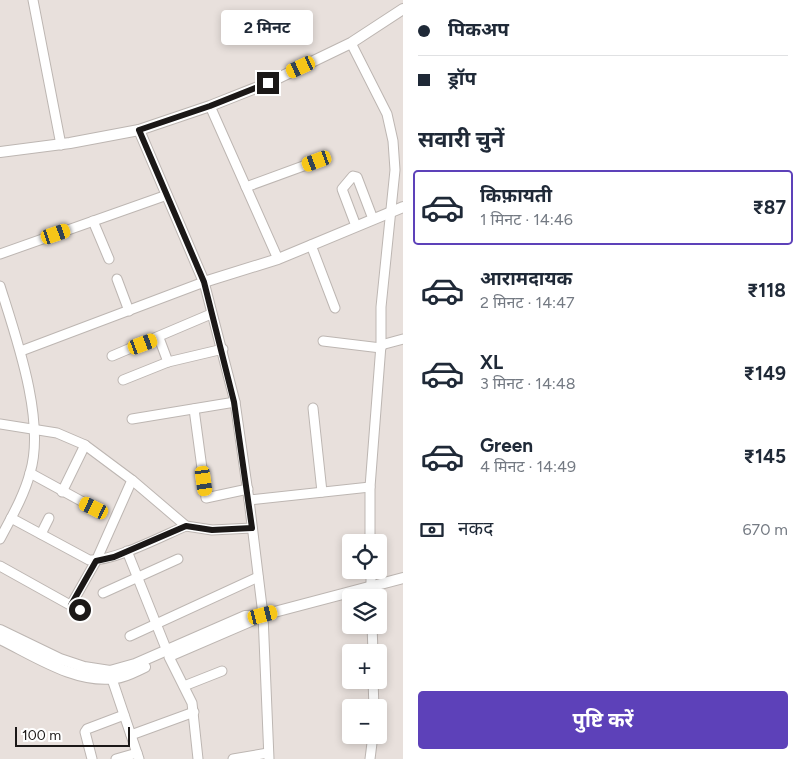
<!DOCTYPE html>
<html lang="hi">
<meta charset="utf-8">
<style>
:root{--surface:#fff;--page:#f2f2f3;--text:#1f2937;--muted:#747a83;--line:#e0e1e3;--accent:#5d41b9}
body{margin:0;font-family:Figtree,"Noto Sans Devanagari",sans-serif;background:var(--page);color:var(--text);height:100vh;display:flex;flex-direction:column;font-size:19px;white-space:nowrap}
*{box-sizing:border-box;margin:0}
p{font-size:16px;color:var(--muted)}
.icon{flex:none;width:28px;height:28px;fill:none;stroke:currentColor;stroke-width:2;stroke-linecap:round;stroke-linejoin:round}
.map{position:relative;flex:1;overflow:hidden}
.sheet{display:flex;flex-direction:column;background:var(--surface);width:400px}
.sheet>*{flex:none}
.top-card{display:grid;align-content:center;height:110px;padding:0 15px;background:var(--surface)}
.fabs{position:absolute;left:342px;top:534px;display:grid;gap:10px}
.fabs a{display:grid;place-items:center;width:45px;height:45px;border-radius:5px;background:var(--surface);box-shadow:0 2px 8px #0003;font-size:25px}
.scale{position:absolute;left:15px;bottom:12px;width:115px;box-sizing:border-box;padding-left:5px;border:2px solid #1b1817;border-top:0;font-size:14px;line-height:18px;white-space:nowrap;color:#1b1817;-webkit-text-stroke:4px #fff;paint-order:stroke}
.end{position:absolute;width:22px;height:22px;margin:-11px;border:6px solid #1b1817;background:#fff;box-shadow:0 0 0 2px #fff}
.from{border-radius:50%}
.bubble{position:absolute;height:35px;border-radius:5px;background:var(--surface);box-shadow:0 2px 8px #0003;font-size:16px;font-weight:700;line-height:35px;text-align:center}
.car{position:absolute;width:15px;height:30px;margin:-15px -8px;border-radius:6px;box-shadow:0 0 4px 1px #0007;background:linear-gradient(#f5c518 24%,#345 0 40%,#f5c518 0 76%,#345 0 86%,#f5c518 0)}
.top-card b{display:flex;align-items:center;gap:18px;height:48px;font-size:19px}
.top-card b+b{border-top:1px solid var(--line)}
.top-card i{width:12px;height:12px;background:var(--text)}
ul{padding:0;list-style:none}
li{display:flex;align-items:center;gap:15px;height:75px;margin:0 10px 8px;padding:0 5px;border:2px solid transparent;border-radius:5px}
li div{flex:1}
li b{display:block;font-size:19px}
li em{font-style:normal;font-weight:700}
li.selected{border-color:var(--accent)}
li>.icon{width:45px;height:45px;stroke-width:1.5}
h2{padding:0 15px;font-size:22px;line-height:60px}
.pay{display:flex;align-items:center;gap:12px;height:55px;padding:0 15px;font-size:19px}
.pay p{margin-inline-start:auto}
.cta{display:flex;gap:10px;margin-top:auto;padding:10px 15px}
.cta a{flex:1;height:58px;border-radius:5px;background:var(--accent);color:#fff;font-size:20px;font-weight:700;line-height:58px;text-align:center}
main{display:flex;flex:1;min-height:0}
.map>svg:first-child{display:block}
.lines{fill:none;stroke-linecap:round;stroke-linejoin:round}
.minor-casing{stroke:#bdb6b2;stroke-width:11}
.tertiary-casing{stroke:#bdb6b2;stroke-width:12}
.minor{stroke:#fff;stroke-width:9}
.tertiary{stroke:#fff;stroke-width:10}
.route{stroke:#1b1817;stroke-width:6}
</style>
<main>
<div class="map">
<svg width="403" height="759" viewBox="0 0 403 759">
<rect width="100%" height="100%" fill="#e8e0dc"/>
<g class="lines">
<g class="minor-casing">
<g id="minor">
<path d="M33,0L61,145"/>
<path d="M351,43L387,114L393,141L395,170L381,307V345L370,487V542"/>
<path d="M210,106L278,259"/>
<path d="M246,187L317,161"/>
<path d="M93,221L109,259"/>
<path d="M356,226L342,189L353,176L357,177L373,219"/>
<path d="M311,245L335,308"/>
<path d="M0,254L167,195"/>
<path d="M117,279L129,311"/>
<path d="M0,286C16,337 46,421 30,473C24,496 11,518 0,539"/>
<path d="M159,338L168,362"/>
<path d="M323,341L381,348"/>
<path d="M381,345L403,339"/>
<path d="M21,351L204,282L235,402L249,500L263,615L269,759"/>
<path d="M112,356L211,314"/>
<path d="M123,380L168,362L223,349"/>
<path d="M313,408L322,492"/>
<path d="M194,409L206,498L248,489"/>
<path d="M132,419L235,402"/>
<path d="M0,424L57,433L85,445L132,480L186,526L212,530L252,528"/>
<path d="M30,473L94,508"/>
<path d="M62,492L85,445"/>
<path d="M249,500L370,487"/>
<path d="M11,518L89,560C113,562 162,536 186,526"/>
<path d="M41,534L49,518"/>
<path d="M127,551L167,651"/>
<path d="M0,566L79,610"/>
<path d="M371,570V598"/>
<path d="M103,593L178,559"/>
<path d="M71,605L96,561L132,480"/>
<path d="M372,625L373,652"/>
<path d="M130,636L258,577"/>
<path d="M169,657L192,703L198,759"/>
<path d="M112,679L139,759"/>
<path d="M373,680L374,708"/>
<path d="M184,686L222,671"/>
<path d="M131,735L194,712"/>
<path d="M92,759L85,732L87,729L124,715"/>
<path d="M116,759L137,753"/>
<path d="M233,759L268,753"/>
<path d="M370,759L373,735"/>
</g>
</g>
<g class="tertiary-casing">
<g id="tertiary">
<path d="M139,130L204,282L278,259L403,207"/>
<path d="M0,152L70,143L139,130L210,106L268,83L351,43L403,9"/>
<path d="M0,630L60,659L84,667L110,671L135,664L245,616L263,615L403,578"/>
<path d="M0,639C35,656 76,684 116,678C126,677 136,671 145,667"/>
<path d="M172,655L260,617"/>
</g>
</g>
<use href="#minor" class="minor"/>
<use href="#tertiary" class="tertiary"/>
</g>
<g class="lines">
<path class="route" d="M80,610L71,605L96,561L114,557L186,526L212,530L252,528L234,402L204,282L139,130L210,106L268,83"/>
</g>
</svg>
<div class="fabs">
<a><svg class="icon" aria-label="locate" viewBox="0 0 24 24"><circle cx="12" cy="12" r="6"/><path d="M12 2v4M12 18v4M2 12h4M18 12h4"/></svg></a>
<a><svg class="icon" aria-label="layers" viewBox="0 0 24 24"><path d="M12 4l9 5-9 5-9-5zM3 14l9 5 9-5"/></svg></a>
<a>+</a>
<a>−</a>
</div>
<div class="scale">100 m</div>
<i class="end from" style="left:80px;top:610px"></i>
<i class="end" style="left:268px;top:83px"></i>
<div class="bubble" style="left:221px;top:10px;width:92px">2 मिनट</div>
<i class="car" style="left:301px;top:67px;rotate:245deg"></i>
<i class="car" style="left:317px;top:161px;rotate:250deg"></i>
<i class="car" style="left:56px;top:234px;rotate:71deg"></i>
<i class="car" style="left:143px;top:344px;rotate:70deg"></i>
<i class="car" style="left:204px;top:481px;rotate:172deg"></i>
<i class="car" style="left:94px;top:508px;rotate:296deg"></i>
<i class="car" style="left:263px;top:615px;rotate:76deg"></i>
</div>
<section class="sheet">
<div class="top-card">
<b><i class="from"></i>पिकअप</b>
<b><i></i>ड्रॉप</b>
</div>
<h2>सवारी चुनें</h2>
<ul>
<li class="selected"><svg class="icon" aria-label="car" viewBox="0 0 24 24"><path d="M5 17H2v-5l4-1 3-4h7l3 4 3 1v5h-3M9 17h6M6 11h13"/><circle cx="7" cy="17" r="2"/><circle cx="17" cy="17" r="2"/></svg><div><b>किफ़ायती</b><p>1 मिनट · 14:46</p></div><em>₹87</em></li>
<li><svg class="icon" aria-label="car" viewBox="0 0 24 24"><path d="M5 17H2v-5l4-1 3-4h7l3 4 3 1v5h-3M9 17h6M6 11h13"/><circle cx="7" cy="17" r="2"/><circle cx="17" cy="17" r="2"/></svg><div><b>आरामदायक</b><p>2 मिनट · 14:47</p></div><em>₹118</em></li>
<li><svg class="icon" aria-label="car" viewBox="0 0 24 24"><path d="M5 17H2v-5l4-1 3-4h7l3 4 3 1v5h-3M9 17h6M6 11h13"/><circle cx="7" cy="17" r="2"/><circle cx="17" cy="17" r="2"/></svg><div><b>XL</b><p>3 मिनट · 14:48</p></div><em>₹149</em></li>
<li><svg class="icon" aria-label="car" viewBox="0 0 24 24"><path d="M5 17H2v-5l4-1 3-4h7l3 4 3 1v5h-3M9 17h6M6 11h13"/><circle cx="7" cy="17" r="2"/><circle cx="17" cy="17" r="2"/></svg><div><b>Green</b><p>4 मिनट · 14:49</p></div><em>₹145</em></li>
</ul>
<div class="pay"><svg class="icon" aria-label="cash" viewBox="0 0 24 24"><path d="M3 7h18v10H3z"/><circle cx="12" cy="12" r="2"/></svg>नकद<p>670 m</p></div>
<div class="cta"><a>पुष्टि करें</a></div>
</section>
</main>
